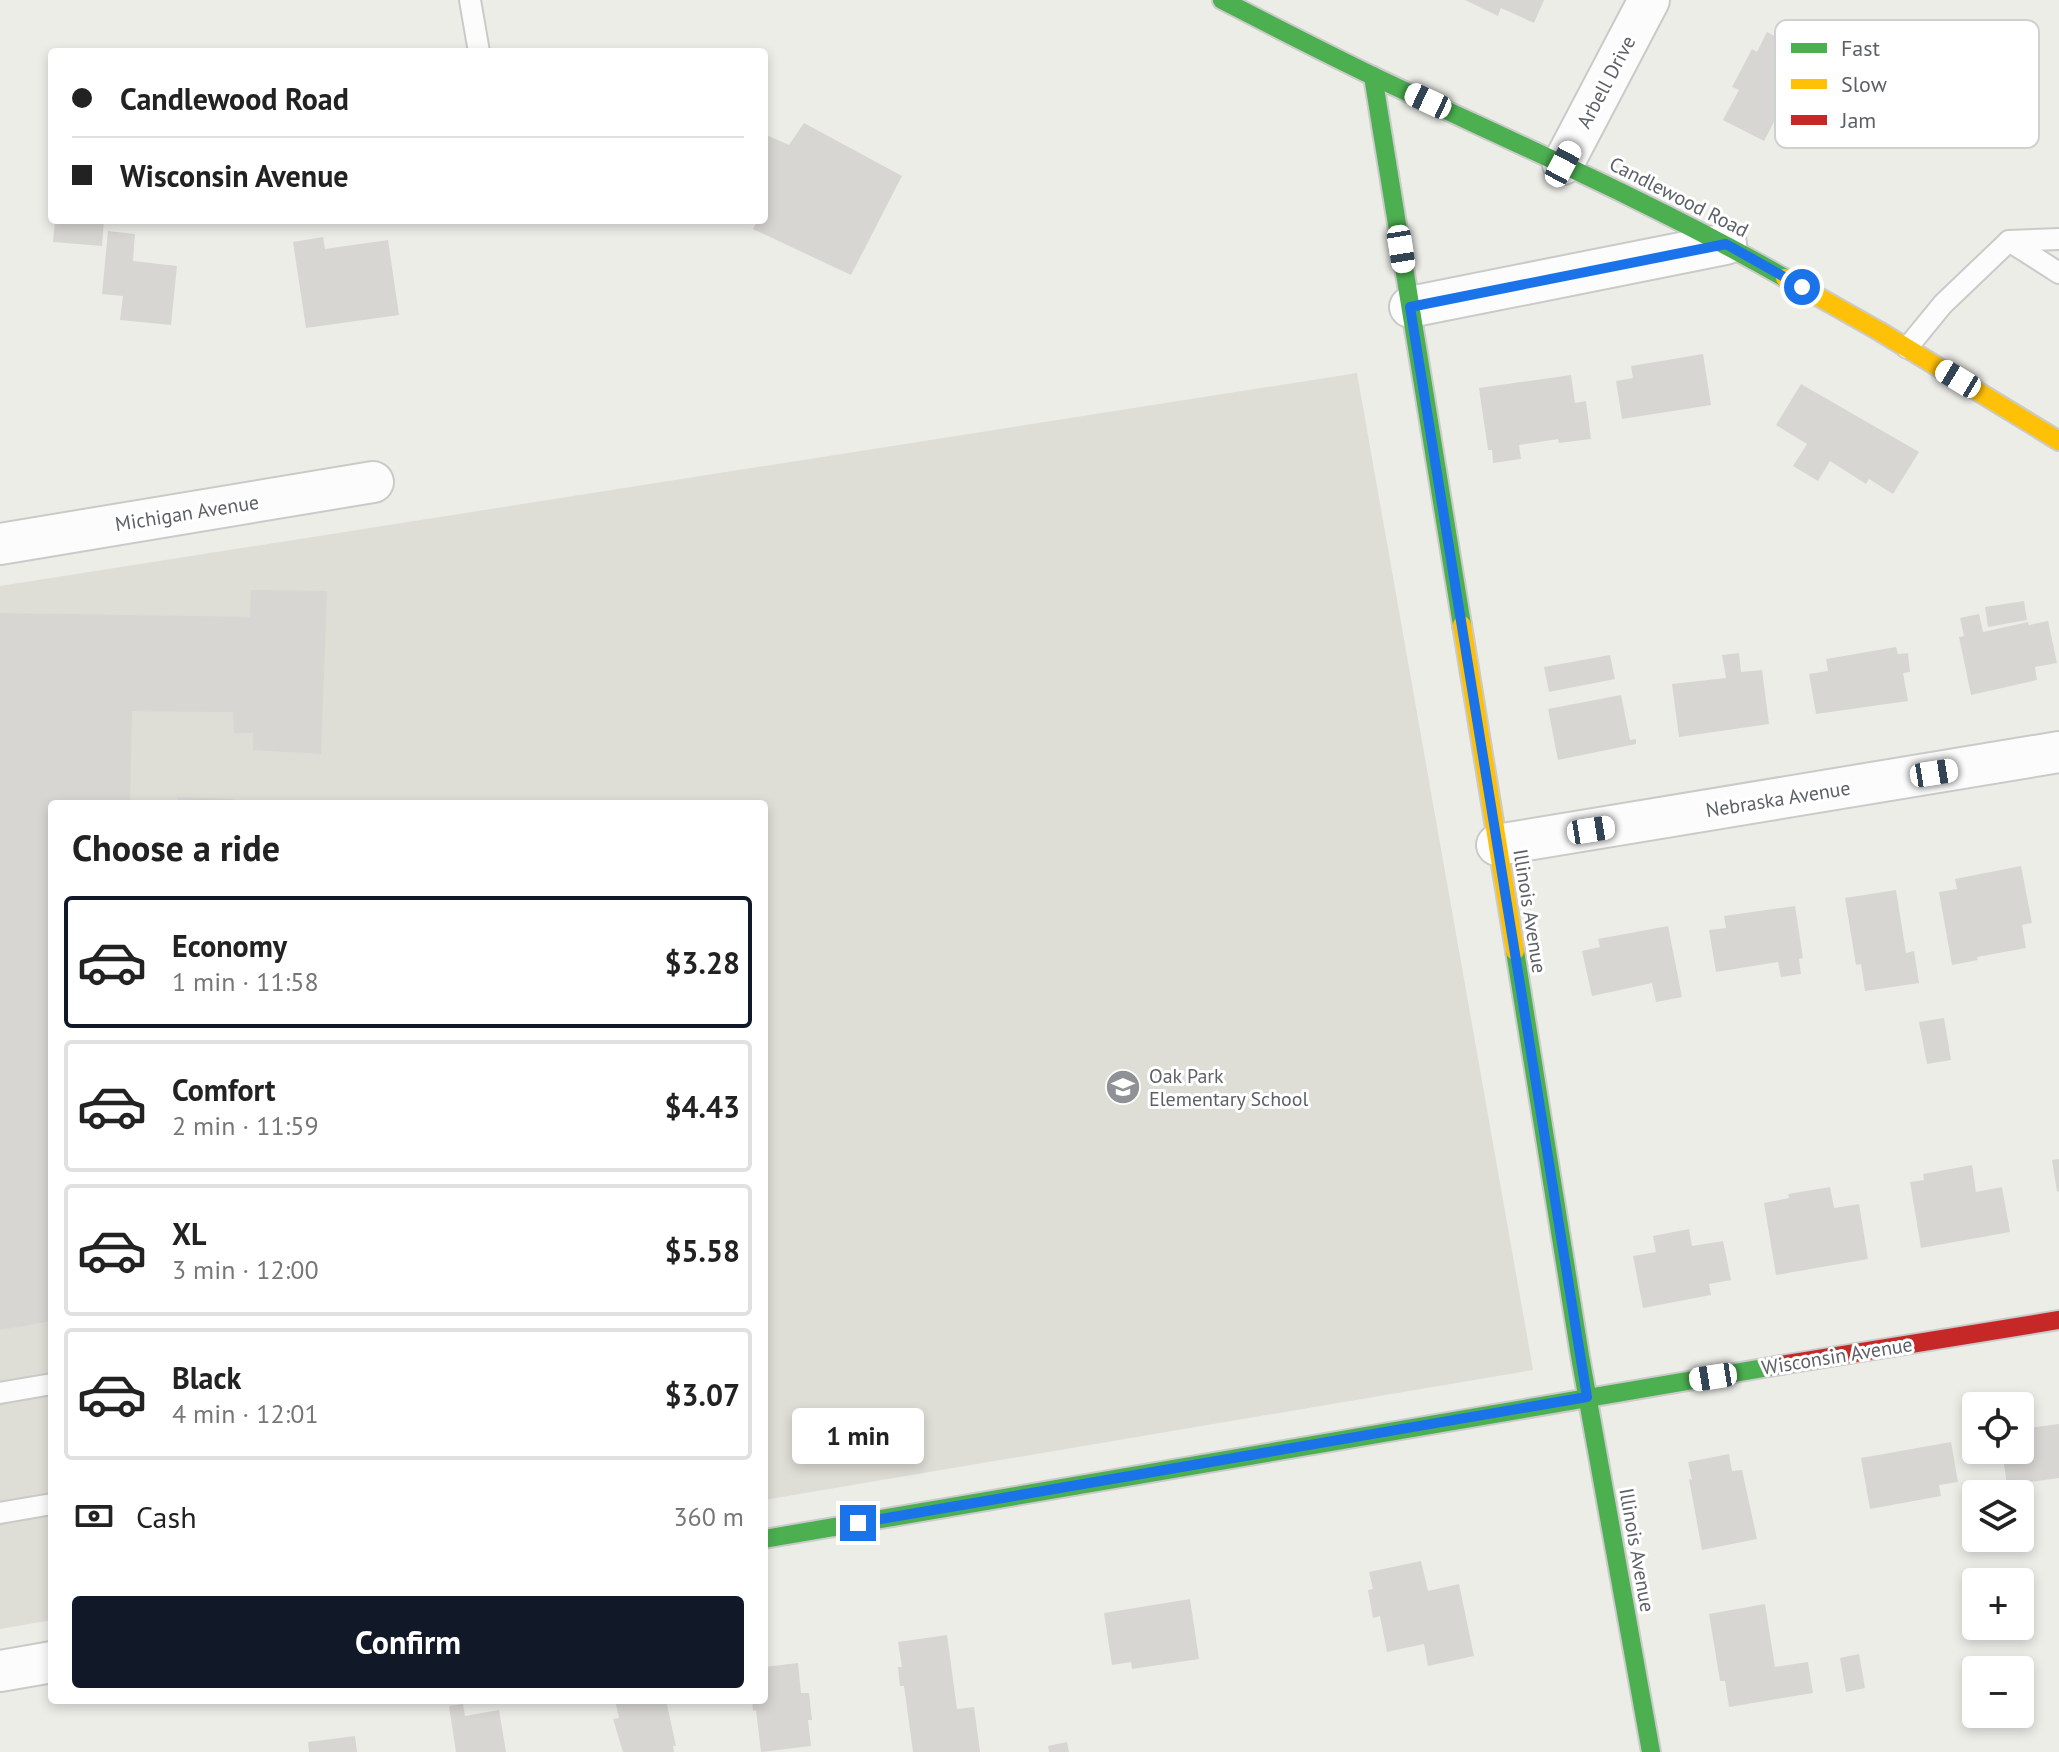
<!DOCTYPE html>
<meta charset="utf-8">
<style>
:root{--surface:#fff;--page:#f2f2f2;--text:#222;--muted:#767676;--line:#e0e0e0;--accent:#111827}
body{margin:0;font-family:"PT Sans",sans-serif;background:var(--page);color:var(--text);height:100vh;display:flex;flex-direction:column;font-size:30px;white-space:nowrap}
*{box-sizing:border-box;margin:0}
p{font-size:26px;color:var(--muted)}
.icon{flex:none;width:44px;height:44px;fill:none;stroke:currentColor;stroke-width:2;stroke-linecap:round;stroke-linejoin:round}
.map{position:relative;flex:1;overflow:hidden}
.details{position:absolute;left:48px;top:800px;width:720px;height:904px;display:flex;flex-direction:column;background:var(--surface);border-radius:8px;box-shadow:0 4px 12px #0003}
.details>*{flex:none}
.hud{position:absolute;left:48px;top:48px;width:720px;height:176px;border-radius:8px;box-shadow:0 4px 12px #0003;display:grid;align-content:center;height:176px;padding:0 24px;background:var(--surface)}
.buttons{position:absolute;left:1962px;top:1392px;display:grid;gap:16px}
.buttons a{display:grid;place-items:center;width:72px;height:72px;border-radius:8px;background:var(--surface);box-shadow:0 4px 12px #0003;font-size:40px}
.end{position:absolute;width:36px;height:36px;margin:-18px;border:10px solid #1a73e8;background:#fff;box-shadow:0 0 0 4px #fff}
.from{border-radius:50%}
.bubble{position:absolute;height:56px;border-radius:8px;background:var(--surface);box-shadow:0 4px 12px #0003;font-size:26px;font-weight:700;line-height:56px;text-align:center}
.car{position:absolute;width:24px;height:48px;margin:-24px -12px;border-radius:10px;box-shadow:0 0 6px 2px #0007;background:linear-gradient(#fff 24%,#345 0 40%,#fff 0 76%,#345 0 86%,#fff 0)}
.hud b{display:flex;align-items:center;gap:28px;height:76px;font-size:30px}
.hud b+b{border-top:2px solid var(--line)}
.hud i{width:20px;height:20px;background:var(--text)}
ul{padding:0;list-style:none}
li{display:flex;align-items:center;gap:24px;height:132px;margin:0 16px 12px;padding:0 8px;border:4px solid var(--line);border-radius:8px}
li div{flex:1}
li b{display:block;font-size:30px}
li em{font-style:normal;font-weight:700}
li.current{border-color:var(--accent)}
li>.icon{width:72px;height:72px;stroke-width:1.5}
h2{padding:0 24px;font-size:36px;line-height:96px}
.pay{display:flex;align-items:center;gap:20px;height:88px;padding:0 24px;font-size:30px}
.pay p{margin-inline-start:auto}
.primary-button{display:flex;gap:16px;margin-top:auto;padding:16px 24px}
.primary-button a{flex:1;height:92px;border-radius:8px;background:var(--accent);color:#fff;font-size:32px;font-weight:700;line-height:92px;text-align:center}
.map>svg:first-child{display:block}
.education{fill:#deddd6}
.building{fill:#d7d6d3}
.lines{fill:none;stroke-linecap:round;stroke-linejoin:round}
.lane-casing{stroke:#cacac9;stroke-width:24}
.street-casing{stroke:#cacac9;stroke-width:44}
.fast-casing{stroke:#cacbca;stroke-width:22}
.slow-casing{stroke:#cacbca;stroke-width:22}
.jam-casing{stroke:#cacbca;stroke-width:22}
.lane{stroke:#fcfcfc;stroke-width:20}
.street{stroke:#fcfcfc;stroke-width:40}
.fast{stroke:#4caf50;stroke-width:18}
.slow{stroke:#ffc107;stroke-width:18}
.jam{stroke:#c62828;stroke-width:18}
.route{stroke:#1a73e8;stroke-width:10}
.labels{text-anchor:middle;stroke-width:6;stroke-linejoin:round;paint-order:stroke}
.street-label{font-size:20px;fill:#5d6167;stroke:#fff}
.poi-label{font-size:20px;fill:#5d6167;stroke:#fff;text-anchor:start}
.key{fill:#fff;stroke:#ced0d1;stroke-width:2}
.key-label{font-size:22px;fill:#5d6167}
</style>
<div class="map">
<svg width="2059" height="1752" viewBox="0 0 2059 1752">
<rect width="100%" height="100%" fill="#edede8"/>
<path class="education" d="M1357,373L1533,1370L764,1500V804H52V1620L0,1629V586Z"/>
<g class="building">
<path d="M1465,0H1544L1534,23L1501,8L1498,16Z"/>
<path d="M1767,32L1807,53L1798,72L1800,73L1764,141L1723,120L1739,90L1732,87L1752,49L1757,52Z"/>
<path d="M804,123L902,176L851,275L753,229L758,220H764V134L789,145Z"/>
<path d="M55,220H104L102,246L53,242Z"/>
<path d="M108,231L135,234L133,261L177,266L171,325L120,320L123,296L102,294Z"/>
<path d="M323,237L325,249L388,240L399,315L306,328L293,242Z"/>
<path d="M1703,354L1711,405L1622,419L1616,381L1633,378L1631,366Z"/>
<path d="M1571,375L1575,403L1586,401L1591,439L1559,443L1558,439L1519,445L1521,459L1493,463L1492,450H1488L1479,388Z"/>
<path d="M1801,384L1919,452L1893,494L1869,479L1866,484L1830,461L1818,481L1793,466L1807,444L1776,425Z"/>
<path d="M251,590L327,591L321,754L253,750V733H234L233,712L132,711L130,804H52V1321L0,1330V613L250,617Z"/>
<path d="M2024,601L2027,620L1988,627L1985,607Z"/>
<path d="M1979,614L1983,632L2028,622L2029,625L2048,621L2057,663L2035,667L2037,680L1971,695L1959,637L1964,636L1960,618Z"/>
<path d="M1896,647L1898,654L1908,653L1910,672L1903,673L1908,701L1816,714L1809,674L1828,671L1826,659Z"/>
<path d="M1739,653L1741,672L1762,670L1769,724L1679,737L1672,684L1726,678L1722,655Z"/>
<path d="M1610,655L1615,679L1549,692L1544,667Z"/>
<path d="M1621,695L1630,740L1636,739V744L1558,760L1548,709Z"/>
<path d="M178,797L233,799V804H178Z"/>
<path d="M2021,866L2032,923L2022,925L2026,948L1977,957L1978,960L1952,965L1939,892L1957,889L1955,879Z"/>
<path d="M1896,890L1906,953L1914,951L1919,983L1865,991L1861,964L1856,965L1845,898Z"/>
<path d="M1795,906L1803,958L1799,959L1801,974L1781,977L1778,962L1716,972L1709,930L1726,928L1724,916Z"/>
<path d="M1668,926L1682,997L1656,1002L1652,983L1592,996L1582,951L1600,947L1598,939Z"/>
<path d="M1944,1018L1951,1060L1927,1064L1919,1022Z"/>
<path d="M2059,1159V1191L2057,1192L2052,1160Z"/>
<path d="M1972,1165L1976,1192L2002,1187L2010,1232L1921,1248L1910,1182L1924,1180L1923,1174Z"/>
<path d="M1830,1187L1834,1208L1859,1204L1868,1259L1776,1275L1764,1203L1789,1198L1788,1194Z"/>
<path d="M1689,1229L1692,1246L1723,1241L1731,1280L1709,1284L1711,1295L1643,1308L1633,1256L1656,1252L1653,1236Z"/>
<path d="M2059,1424V1478L2007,1485L2002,1450H2020V1429Z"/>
<path d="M1951,1442L1958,1482L1939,1485L1941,1496L1870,1509L1861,1458Z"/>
<path d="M1729,1454L1732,1471L1742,1470L1757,1539L1702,1550L1689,1479L1692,1480L1688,1462Z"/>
<path d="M1421,1561L1428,1591L1459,1584L1474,1656L1428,1666L1424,1644L1387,1652L1380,1616L1373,1618L1368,1590L1373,1589L1369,1572Z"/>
<path d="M1190,1599L1199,1659L1132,1669L1131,1662L1112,1665L1104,1613Z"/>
<path d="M1765,1604L1775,1667L1808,1662L1813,1693L1729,1707L1725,1681H1720L1709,1614Z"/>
<path d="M947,1635L957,1709L974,1707L980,1752H913L904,1686H900L898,1667H902L898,1642Z"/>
<path d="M1859,1654L1865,1688L1846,1692L1840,1658Z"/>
<path d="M798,1663L801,1693H809L812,1720H808L811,1746L761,1752L756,1710L753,1711L752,1700H764V1667Z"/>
<path d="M615,1700H666L676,1746H673L674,1752H623L613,1719L619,1718Z"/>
<path d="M463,1704L465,1716L499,1710L506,1752H456L449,1706Z"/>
<path d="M355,1736L357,1752H309L308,1742Z"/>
<path d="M1067,1742L1069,1752H1049L1048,1746Z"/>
</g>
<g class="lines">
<g class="lane-casing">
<g id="lane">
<path d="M470,0L479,52"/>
<path d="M2009,241L2059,273"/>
<path d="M1907,348L1943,304L2009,241L2059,239"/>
<path d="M0,1393L52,1384"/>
<path d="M0,1513L52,1504"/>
</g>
</g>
<g class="street-casing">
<g id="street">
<path d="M1563,164L1649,0"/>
<path d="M1410,307L1726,244"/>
<path d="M0,544L373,482"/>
<path d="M1497,845L2059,752"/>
<path d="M0,1671L52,1662"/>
</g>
</g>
<g class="fast-casing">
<g id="fast">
<path d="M1222,0C1273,26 1323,52 1375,77C1512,142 1652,202 1785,278"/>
<path d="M1373,76L1462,625"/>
<path d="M1515,951L1580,1356L1651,1752"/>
<path d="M764,1539L1781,1365"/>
</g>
</g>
<g class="slow-casing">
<g id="slow">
<path d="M1785,278L1879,331L2059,441"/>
<path d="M1462,625L1515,951"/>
</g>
</g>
<g class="jam-casing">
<path id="jam" d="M1781,1365L2059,1320"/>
</g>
<use href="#lane" class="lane"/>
<use href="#street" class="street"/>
<use href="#fast" class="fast"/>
<use href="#slow" class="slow"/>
<use href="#jam" class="jam"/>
</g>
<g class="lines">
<path class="route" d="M858,1523L1587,1397L1410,307L1726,244L1802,287"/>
</g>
<defs>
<g id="school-disc" transform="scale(1.8)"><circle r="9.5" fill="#8f9294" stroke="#fff"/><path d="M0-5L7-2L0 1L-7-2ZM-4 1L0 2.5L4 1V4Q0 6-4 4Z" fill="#fff"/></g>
</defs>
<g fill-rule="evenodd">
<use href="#school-disc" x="1123" y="1087"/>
</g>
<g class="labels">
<g class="street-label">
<text transform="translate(1606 82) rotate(-62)" y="7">Arbell Drive</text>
<text transform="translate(1679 197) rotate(27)" y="7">Candlewood Road</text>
<text transform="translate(187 513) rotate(-9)" y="7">Michigan Avenue</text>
<text transform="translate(1778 799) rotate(-9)" y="7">Nebraska Avenue</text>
<text transform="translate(1530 911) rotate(81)" y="7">Illinois Avenue</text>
<text transform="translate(1837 1356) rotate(-9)" y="7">Wisconsin Avenue</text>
<text transform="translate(1637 1550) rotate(80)" y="7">Illinois Avenue</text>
</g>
<g class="poi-label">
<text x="1149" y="1083">Oak Park<tspan x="1149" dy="23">Elementary School</tspan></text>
</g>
</g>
<rect x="1775" y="20" width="264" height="128" rx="12" class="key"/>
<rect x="1791" y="43" width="36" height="10" fill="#4caf50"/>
<rect x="1791" y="79" width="36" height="10" fill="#ffc107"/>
<rect x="1791" y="115" width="36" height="10" fill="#c62828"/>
<g class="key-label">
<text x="1841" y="56">Fast</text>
<text x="1841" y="92">Slow</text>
<text x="1841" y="128">Jam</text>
</g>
</svg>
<div class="buttons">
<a><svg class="icon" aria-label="locate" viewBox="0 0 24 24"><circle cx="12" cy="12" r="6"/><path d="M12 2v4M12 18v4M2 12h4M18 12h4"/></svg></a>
<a><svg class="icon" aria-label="layers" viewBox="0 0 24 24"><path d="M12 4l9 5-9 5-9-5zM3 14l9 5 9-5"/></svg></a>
<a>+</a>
<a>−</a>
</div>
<i class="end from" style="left:1802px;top:287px"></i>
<i class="end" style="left:858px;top:1523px"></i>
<div class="bubble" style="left:792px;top:1408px;width:132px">1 min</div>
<i class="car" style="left:1428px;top:101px;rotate:295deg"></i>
<i class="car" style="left:1563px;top:164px;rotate:28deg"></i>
<i class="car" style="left:1401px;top:249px;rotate:171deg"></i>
<i class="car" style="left:1958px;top:379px;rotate:301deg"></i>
<i class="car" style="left:1934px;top:773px;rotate:81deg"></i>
<i class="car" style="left:1591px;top:830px;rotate:81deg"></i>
<i class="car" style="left:1713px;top:1377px;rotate:261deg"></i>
<div class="hud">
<b><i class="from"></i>Candlewood Road</b>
<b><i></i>Wisconsin Avenue</b>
</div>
<section class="details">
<h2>Choose a ride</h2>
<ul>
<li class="current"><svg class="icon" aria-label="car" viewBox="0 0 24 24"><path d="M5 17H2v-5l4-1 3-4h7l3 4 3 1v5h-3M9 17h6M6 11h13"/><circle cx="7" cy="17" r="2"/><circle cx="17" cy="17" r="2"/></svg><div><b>Economy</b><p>1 min · 11:58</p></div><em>$3.28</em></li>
<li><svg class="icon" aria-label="car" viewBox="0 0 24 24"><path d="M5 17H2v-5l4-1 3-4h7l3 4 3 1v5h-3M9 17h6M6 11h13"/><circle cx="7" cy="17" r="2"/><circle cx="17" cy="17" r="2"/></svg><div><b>Comfort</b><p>2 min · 11:59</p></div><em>$4.43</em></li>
<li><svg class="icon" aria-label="car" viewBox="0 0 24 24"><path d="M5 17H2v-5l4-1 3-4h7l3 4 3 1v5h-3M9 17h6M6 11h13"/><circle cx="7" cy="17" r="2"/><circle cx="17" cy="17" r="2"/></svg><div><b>XL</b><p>3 min · 12:00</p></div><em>$5.58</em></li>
<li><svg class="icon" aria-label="car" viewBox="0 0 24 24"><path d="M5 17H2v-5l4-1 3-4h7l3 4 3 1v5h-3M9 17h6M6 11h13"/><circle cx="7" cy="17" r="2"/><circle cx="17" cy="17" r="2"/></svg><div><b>Black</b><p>4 min · 12:01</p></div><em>$3.07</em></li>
</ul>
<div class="pay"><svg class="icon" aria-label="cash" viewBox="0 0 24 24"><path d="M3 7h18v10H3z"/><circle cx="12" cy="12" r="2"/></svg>Cash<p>360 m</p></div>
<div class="primary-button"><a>Confirm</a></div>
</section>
</div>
